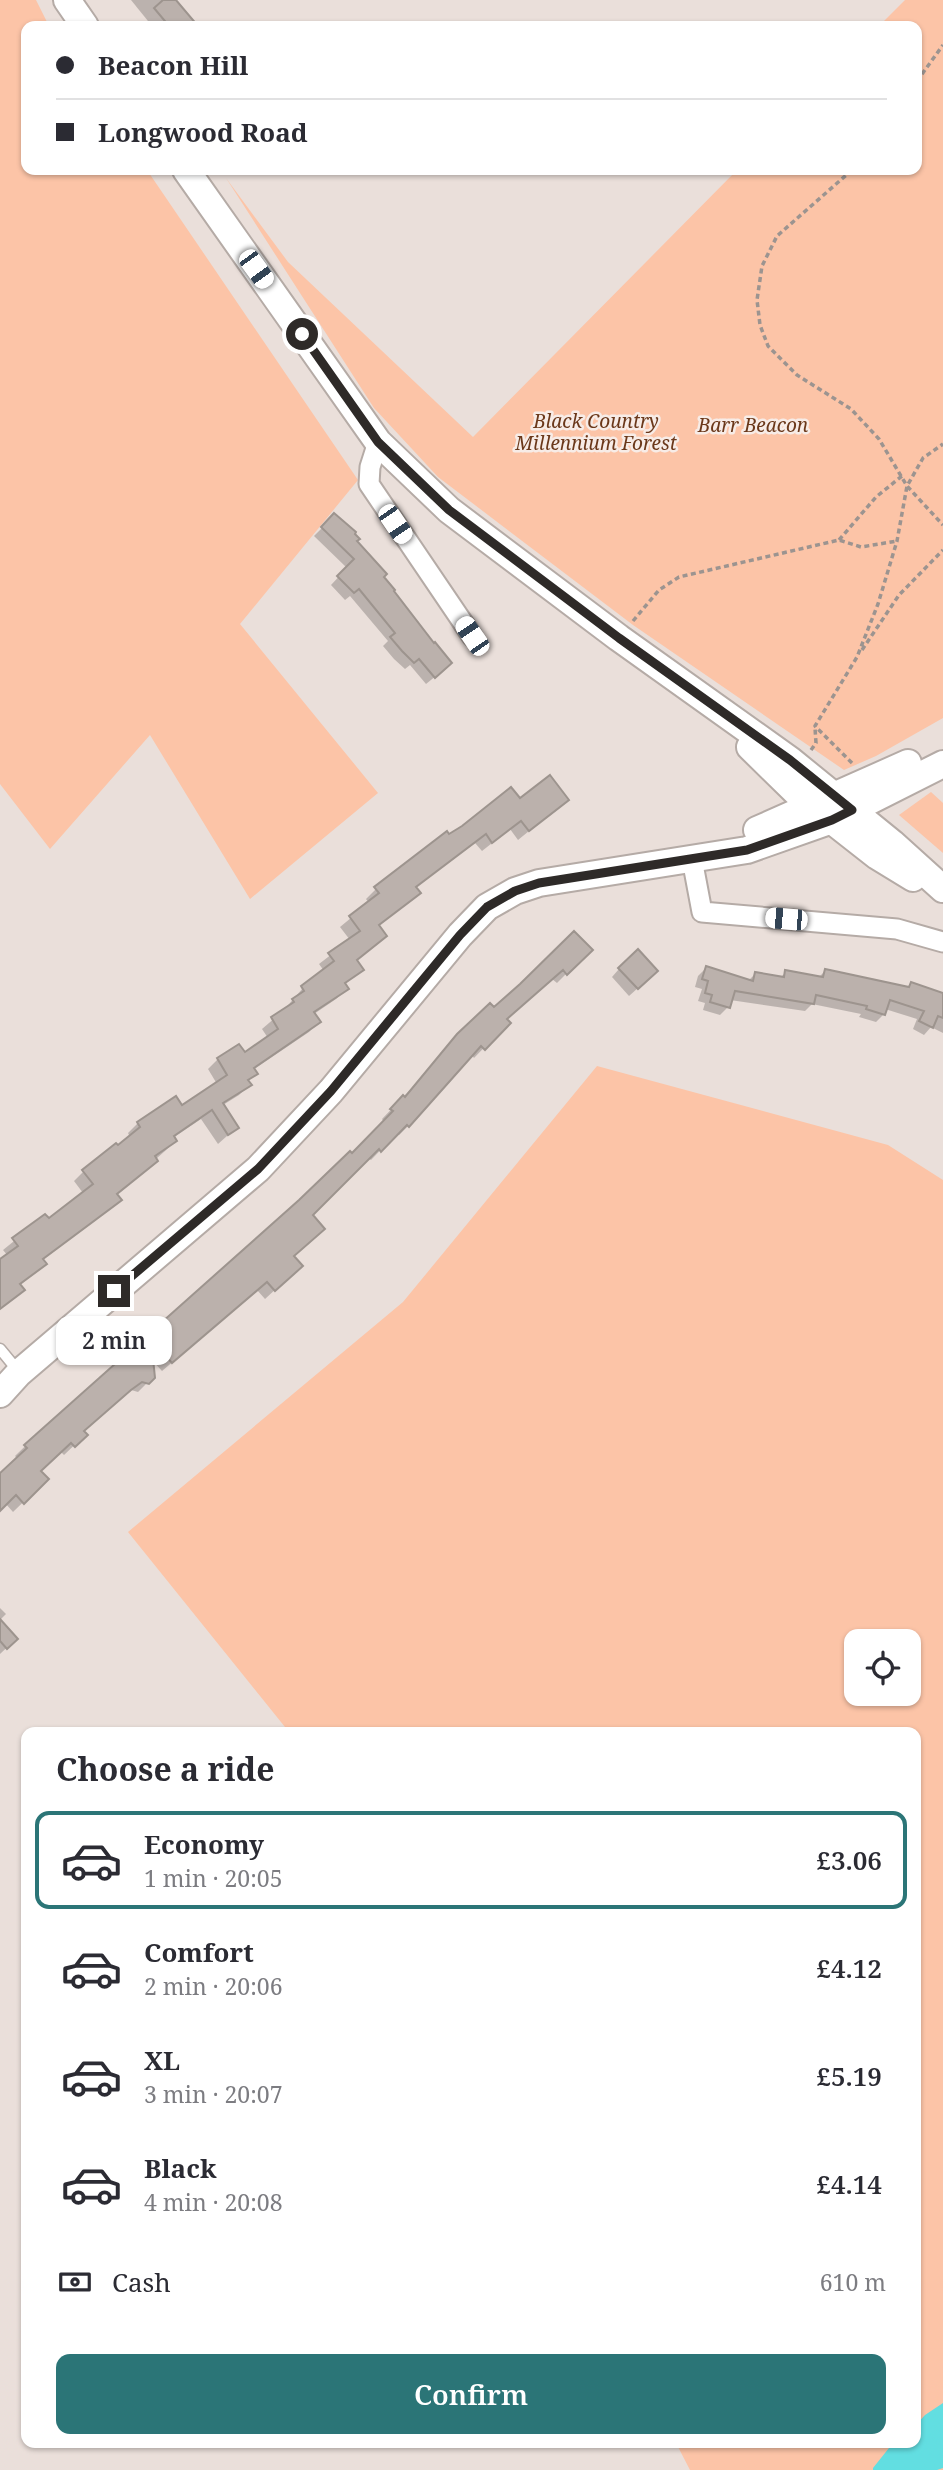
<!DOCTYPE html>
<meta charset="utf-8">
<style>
:root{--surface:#fff;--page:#f2f2f3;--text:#2b2b33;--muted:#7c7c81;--line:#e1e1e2;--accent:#2b7577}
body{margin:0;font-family:"Noto Serif",serif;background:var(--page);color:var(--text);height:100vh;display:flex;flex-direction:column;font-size:26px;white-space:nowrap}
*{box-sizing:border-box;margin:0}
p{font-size:23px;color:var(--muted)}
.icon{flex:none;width:38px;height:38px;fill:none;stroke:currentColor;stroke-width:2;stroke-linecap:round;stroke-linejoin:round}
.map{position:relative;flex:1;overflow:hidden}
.panel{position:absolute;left:21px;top:1727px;width:900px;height:721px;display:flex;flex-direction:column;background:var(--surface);border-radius:14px;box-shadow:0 2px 5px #0004}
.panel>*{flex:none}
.banner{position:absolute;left:21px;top:21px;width:901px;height:154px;border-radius:14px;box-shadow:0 2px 5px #0004;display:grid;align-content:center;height:154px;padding:0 35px;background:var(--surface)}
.fabs{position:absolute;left:844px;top:1629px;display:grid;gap:14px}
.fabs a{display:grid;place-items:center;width:77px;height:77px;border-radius:14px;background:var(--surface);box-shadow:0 2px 5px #0004;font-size:35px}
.end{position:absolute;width:32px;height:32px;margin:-16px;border:9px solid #2e2a28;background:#fff;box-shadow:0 0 0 4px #fff}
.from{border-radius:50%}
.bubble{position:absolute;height:49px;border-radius:14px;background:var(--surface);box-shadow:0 2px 5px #0004;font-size:23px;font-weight:600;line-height:49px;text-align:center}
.car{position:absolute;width:21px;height:42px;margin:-21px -10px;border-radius:9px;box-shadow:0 0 5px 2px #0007;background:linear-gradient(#fff 24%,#345 0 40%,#fff 0 76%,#345 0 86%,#fff 0)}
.banner b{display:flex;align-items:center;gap:24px;height:66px;font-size:26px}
.banner b+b{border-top:2px solid var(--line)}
.banner i{width:18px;height:18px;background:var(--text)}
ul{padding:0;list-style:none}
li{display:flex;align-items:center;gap:21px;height:98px;margin:0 14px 10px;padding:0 21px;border:4px solid transparent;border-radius:14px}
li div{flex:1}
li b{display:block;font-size:26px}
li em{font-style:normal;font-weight:600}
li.on{border-color:var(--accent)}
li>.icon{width:63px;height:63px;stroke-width:1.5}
h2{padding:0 35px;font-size:32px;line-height:84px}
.pay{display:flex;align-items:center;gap:18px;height:77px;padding:0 35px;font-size:26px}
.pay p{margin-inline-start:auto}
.primary-button{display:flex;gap:14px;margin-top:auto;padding:14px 35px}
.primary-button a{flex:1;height:80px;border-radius:14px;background:var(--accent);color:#fff;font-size:28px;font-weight:600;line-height:80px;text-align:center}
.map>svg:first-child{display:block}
.green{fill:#fcc4a7;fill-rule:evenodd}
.water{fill:#62dee1}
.shadow{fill:#0003}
.building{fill:#bbb1ac;stroke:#9d948e;stroke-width:2}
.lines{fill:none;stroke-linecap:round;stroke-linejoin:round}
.lane-casing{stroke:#b5aba6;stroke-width:13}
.street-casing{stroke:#b5aba6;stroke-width:23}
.secondary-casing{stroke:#b5aba6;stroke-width:30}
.path{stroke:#9c9490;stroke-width:3.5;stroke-dasharray:5 3.5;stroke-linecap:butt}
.lane{stroke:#fff;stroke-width:10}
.street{stroke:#fff;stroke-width:19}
.secondary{stroke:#fff;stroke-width:26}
.route{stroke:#2e2a28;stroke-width:9}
.labels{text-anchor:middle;stroke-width:5;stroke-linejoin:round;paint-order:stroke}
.park-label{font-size:19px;font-style:italic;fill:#6b381a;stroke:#f7ece7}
</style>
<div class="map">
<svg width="943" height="2470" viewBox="0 0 943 2470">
<rect width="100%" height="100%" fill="#eadfda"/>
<g class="green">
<path d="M0,0H36L49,26H26V170H147L358,480L240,624L378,793L250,899L150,735L50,849L0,784Z"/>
<path d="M905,0H943V718L876,756L844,770L633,625L438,477L374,408L226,178L288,262L473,437L737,170H917V26H879Z"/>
<path d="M931,792L943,803V853L899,815Z"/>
<path d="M597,1066L888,1145L943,1180V2470H690L676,2443H915V1732H289L128,1532L403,1302ZM856,1642H908V1694H856Z"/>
</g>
<path class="water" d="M943,2403V2468L937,2470H873V2468L893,2443H915V2426L925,2415Z"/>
<g class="shadow">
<path d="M131,0H175L196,26H152Z"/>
<path d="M334,516L382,577L442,671L426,684L410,665L405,669L394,659L383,646L388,641L350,596L345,600L331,585L347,568L314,536Z"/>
<path d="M567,800L518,840L510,829L482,851L475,843L414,888L418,893L378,926L385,936L356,961L362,970L344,985L346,989L336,999L314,1014L319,1021L309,1032L253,1070L256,1073L247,1082L249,1085L239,1095L223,1105L236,1128L218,1144L201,1119L173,1138L175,1141L165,1151L115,1195L119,1200L109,1210L42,1260L45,1264L19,1286L23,1290L0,1309V1262L8,1256L3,1250L45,1216L48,1221L83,1193L74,1181L84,1171L130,1137L128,1133L138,1123L175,1099L181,1107L217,1084L208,1069L218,1059L239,1046L244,1055L268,1038L262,1029L283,1011L303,988L324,971L319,964L350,940L340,927L369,903L366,899L376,889L449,836L519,801Z"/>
<path d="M590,950L557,983L552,979L505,1020L508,1023L474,1058L471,1054L408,1126L399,1135L397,1133L371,1160L368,1158L310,1215L292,1257L291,1275L265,1299L257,1290L162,1371L151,1359L153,1377L138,1392L131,1390L119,1399L82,1432L85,1435L64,1455L60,1451L39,1471L47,1479L13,1512L5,1503L0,1509V1476L18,1459L15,1456L48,1424L352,1155L384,1122L382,1119L403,1097L494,1009Z"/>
<path d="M706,968L748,981L755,974L780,978L786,972L818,978L825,971L907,988L911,984L943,995V1033L931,1027L924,1035L913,1029L917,1019L885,1009L884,1014L876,1022L859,1017L861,1014L812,1004L805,1011L730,1000L728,1007L720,1015L703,1010L705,1003L698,1001L702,989L695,987L698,976Z"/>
<path d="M619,969L648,979L629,996L612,977Z"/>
<path d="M0,1608L6,1614L0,1620Z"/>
<path d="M0,1622L16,1639L0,1654Z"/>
</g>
<g class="building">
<path d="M163,0H176L198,26H169L154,8Z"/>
<path d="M334,513L356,532L355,534L360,539L357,541L387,574L384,577L395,590L394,591L434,643L435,642L452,663L435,678L419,659L414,663L402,651L390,637L395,633L359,589L354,593L337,576L354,559L321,527Z"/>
<path d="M550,775L569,800L529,831L521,821L492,843L486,834L416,887L421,893L379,925L387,936L357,960L364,970L345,983L349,989L314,1012L321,1022L254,1068L258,1074L248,1080L252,1085L223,1103L239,1128L228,1135L212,1110L174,1136L177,1141L155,1156L158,1161L117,1194L122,1200L43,1259L47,1264L20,1284L25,1290L0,1309V1259L18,1246L12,1238L45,1214L49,1218L93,1184L82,1170L116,1143L118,1145L140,1127L137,1122L176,1096L182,1105L227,1075L217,1058L239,1044L245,1052L278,1029L271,1017L294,1002L292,999L304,991L301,986L334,961L328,953L360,931L349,916L379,893L374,887L447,831L449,834L462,826L511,787L520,798Z"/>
<path d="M574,931L593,950L567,975L563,970L507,1019L511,1023L485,1050L481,1046L409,1127L407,1125L381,1152L379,1149L313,1215L325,1229L294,1256L303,1266L275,1291L267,1282L172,1363L151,1339L155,1378L149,1384L142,1382L131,1390L84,1431L88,1435L75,1447L71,1443L41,1471L49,1479L24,1504L16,1495L0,1511V1473L27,1448L24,1445L299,1200L350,1151L352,1153L393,1111L390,1109L403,1095L405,1097L457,1034L490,1003L494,1007L520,984Z"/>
<path d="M638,949L658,971L638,989L618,968Z"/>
<path d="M706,966L753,981L755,972L784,977L785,970L823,977L825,969L909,987L911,982L943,993V1018L938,1016L933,1028L919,1021L924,1011L890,1000L885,1015L866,1009L867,1006L816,995L814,1004L735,991L730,1008L710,1002L712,995L705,993L708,981L702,979Z"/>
<path d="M0,1619L18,1639L7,1649L0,1641Z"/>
</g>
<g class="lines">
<g class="lane-casing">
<path id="lane" d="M0,1349L19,1372"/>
</g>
<g class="street-casing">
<g id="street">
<path d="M378,442L370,467L369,484L472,636"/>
<path d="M692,859L702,912L897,929L943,942"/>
</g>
</g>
<g class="secondary-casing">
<g id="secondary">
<path d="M67,0L85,26"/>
<path d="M186,170L378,442L449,510L619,638L790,760L892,843L943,889"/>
<path d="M750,747L798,794L877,856L913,878"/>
<path d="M757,830L908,763"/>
<path d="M0,1394L19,1373L258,1169L331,1091L460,935L487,907L515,891L539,883L747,850L832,820L943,764"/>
</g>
</g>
<g class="path">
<path d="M917,81L943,45"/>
<path d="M852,170L777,236L762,266L757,300L760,325L768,346L797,375L851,409L879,439L907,486L943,525"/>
<path d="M839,540L876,497L902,476"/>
<path d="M633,621L659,590L679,577L839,540L861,547L897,541"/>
<path d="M862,650L899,595L943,550"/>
<path d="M811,750L816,743L815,728"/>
<path d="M852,763L815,726L857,657L878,604L897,541L907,486L923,458L943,444"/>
</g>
<use href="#lane" class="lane"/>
<use href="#street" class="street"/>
<use href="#secondary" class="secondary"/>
</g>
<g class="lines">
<path class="route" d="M114,1291L258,1169L331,1091L460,935L487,907L515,891L539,883L747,850L832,820L852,810L790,760L619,638L449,510L378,442L302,334"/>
</g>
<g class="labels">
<g class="park-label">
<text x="596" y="428">Black Country<tspan x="596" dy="22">Millennium Forest</tspan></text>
<text x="753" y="432">Barr Beacon</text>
</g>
</g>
</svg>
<div class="fabs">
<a><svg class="icon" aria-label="locate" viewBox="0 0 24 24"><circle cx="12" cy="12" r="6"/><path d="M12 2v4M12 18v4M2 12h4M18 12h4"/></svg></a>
</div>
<i class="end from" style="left:302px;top:334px"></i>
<i class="end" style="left:114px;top:1291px"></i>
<div class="bubble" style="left:56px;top:1316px;width:116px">2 min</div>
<i class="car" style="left:256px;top:269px;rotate:144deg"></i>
<i class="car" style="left:395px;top:524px;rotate:146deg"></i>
<i class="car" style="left:472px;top:636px;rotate:326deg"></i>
<i class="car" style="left:786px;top:919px;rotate:275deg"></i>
<div class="banner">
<b><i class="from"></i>Beacon Hill</b>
<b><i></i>Longwood Road</b>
</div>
<section class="panel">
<h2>Choose a ride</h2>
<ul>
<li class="on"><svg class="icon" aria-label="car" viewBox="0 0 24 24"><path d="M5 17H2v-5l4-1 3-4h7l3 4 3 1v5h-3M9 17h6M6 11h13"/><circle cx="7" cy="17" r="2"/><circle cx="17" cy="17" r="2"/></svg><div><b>Economy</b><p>1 min · 20:05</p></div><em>£3.06</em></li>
<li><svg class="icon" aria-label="car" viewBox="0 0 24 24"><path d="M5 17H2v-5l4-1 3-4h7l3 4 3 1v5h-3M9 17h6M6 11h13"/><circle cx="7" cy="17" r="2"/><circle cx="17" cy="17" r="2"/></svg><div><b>Comfort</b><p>2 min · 20:06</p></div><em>£4.12</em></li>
<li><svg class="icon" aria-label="car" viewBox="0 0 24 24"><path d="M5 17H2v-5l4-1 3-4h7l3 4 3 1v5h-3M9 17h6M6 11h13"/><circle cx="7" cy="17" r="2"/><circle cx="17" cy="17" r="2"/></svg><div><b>XL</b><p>3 min · 20:07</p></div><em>£5.19</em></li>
<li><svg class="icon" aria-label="car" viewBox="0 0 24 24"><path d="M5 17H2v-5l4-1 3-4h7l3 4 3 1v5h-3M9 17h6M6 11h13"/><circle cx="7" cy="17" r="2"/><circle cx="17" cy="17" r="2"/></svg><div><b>Black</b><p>4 min · 20:08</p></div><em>£4.14</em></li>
</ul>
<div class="pay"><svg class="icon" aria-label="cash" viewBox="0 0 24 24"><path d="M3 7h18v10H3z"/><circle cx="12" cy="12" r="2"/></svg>Cash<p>610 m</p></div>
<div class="primary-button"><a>Confirm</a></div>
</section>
</div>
